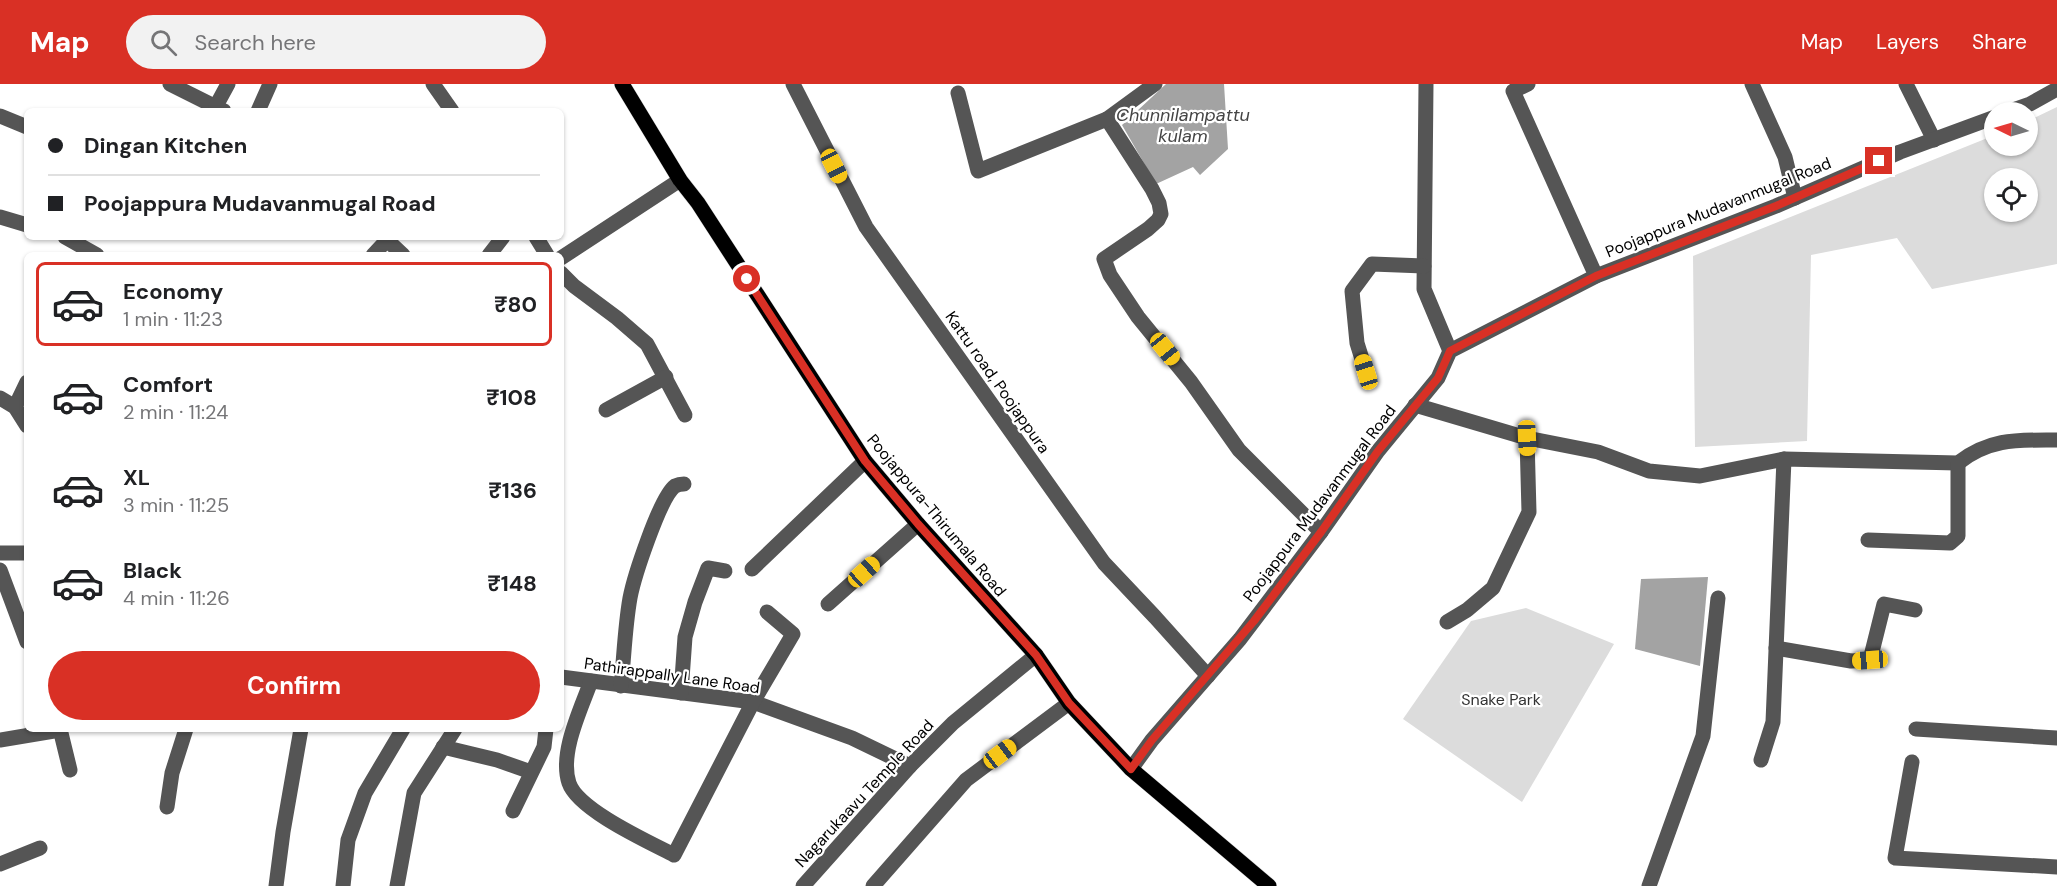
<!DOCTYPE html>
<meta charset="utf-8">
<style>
:root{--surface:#fff;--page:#f2f2f2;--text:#202124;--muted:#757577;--line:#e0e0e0;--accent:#d93025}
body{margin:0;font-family:"DM Sans",sans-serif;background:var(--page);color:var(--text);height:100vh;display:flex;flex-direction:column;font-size:22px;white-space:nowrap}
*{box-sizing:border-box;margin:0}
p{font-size:20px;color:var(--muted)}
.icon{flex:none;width:33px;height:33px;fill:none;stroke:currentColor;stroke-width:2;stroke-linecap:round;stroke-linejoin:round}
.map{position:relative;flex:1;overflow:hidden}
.side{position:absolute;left:24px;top:168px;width:540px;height:480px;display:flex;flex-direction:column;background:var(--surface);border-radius:9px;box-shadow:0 2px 4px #0004}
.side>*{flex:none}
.banner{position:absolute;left:24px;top:24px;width:540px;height:132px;border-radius:9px;box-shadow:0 2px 4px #0004;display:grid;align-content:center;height:132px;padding:0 24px;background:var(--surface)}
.needle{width:39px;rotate:275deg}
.buttons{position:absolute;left:1984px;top:18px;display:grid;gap:12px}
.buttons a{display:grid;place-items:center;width:54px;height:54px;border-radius:50%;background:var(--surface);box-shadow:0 2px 4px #0004;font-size:30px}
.end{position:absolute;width:27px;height:27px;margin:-14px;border:8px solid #d93025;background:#fff;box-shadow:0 0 0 3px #fff}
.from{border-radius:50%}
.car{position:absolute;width:18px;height:36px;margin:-18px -9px;border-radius:8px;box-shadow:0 0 4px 2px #0007;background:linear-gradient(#f5c518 24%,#345 0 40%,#f5c518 0 76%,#345 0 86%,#f5c518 0)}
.banner b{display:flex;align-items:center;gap:21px;height:57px;font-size:22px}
.banner b+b{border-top:2px solid var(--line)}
.banner i{width:15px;height:15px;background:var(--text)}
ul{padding:10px 0 0;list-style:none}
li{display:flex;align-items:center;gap:18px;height:84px;margin:0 12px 9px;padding:0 12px;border:3px solid transparent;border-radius:9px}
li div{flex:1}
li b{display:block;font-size:22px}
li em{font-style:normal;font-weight:700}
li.active{border-color:var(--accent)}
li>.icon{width:54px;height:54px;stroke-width:1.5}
.button{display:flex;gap:12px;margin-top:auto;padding:12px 24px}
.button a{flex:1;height:69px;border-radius:36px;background:var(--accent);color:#fff;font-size:24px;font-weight:700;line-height:69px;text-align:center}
header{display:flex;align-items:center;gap:36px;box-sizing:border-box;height:84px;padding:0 30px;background:var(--accent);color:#fff}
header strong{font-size:28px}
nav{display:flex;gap:33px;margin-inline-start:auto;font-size:21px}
.search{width:420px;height:54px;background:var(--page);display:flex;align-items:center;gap:15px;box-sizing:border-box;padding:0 21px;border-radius:33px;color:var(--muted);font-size:22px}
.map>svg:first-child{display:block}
.green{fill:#dcdcdc;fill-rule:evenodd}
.water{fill:#a3a3a3}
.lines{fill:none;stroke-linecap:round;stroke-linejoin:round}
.major-casing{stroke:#dbdbdb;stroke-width:16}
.minor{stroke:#555;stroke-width:15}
.major{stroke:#000;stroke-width:15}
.route{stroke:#d93025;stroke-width:8}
.labels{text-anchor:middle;stroke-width:4.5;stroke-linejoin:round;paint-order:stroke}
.street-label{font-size:16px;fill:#000;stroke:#fff}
.park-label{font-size:16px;fill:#333;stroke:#fff}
.water-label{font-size:18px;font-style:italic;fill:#444;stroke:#fff}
</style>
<header>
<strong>Map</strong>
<div class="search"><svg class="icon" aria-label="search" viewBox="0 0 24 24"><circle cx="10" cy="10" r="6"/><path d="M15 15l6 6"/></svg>Search here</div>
<nav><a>Map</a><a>Layers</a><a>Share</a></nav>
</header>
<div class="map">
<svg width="2057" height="802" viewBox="0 0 2057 802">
<rect width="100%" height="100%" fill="#fff"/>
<g class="green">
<path d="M2057,23V180L1932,205L1897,154L1811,171L1807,357L1695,363L1693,172L1995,51V62H2028V37ZM1995,94H2028V128H1995Z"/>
<path d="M1526,524L1614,560L1522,718L1403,635L1471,537Z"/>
</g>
<g class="water">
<path d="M1166,0H1224L1228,65L1200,91L1193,83L1156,100L1122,41Z"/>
<path d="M1708,493L1700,582L1635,565L1641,495Z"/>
</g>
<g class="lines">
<g class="major-casing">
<path id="major" d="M622,0L680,96L698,119L865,377L918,440L1036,571L1069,619L1131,685L1269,802"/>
</g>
<g class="minor">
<path d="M170,0L224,27"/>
<path d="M433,0L452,27"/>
<path d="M793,0L866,143L1104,479L1155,533L1208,592"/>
<path d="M1155,0L1107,35L1152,105L1159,119L1161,130L1158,136L1148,145L1104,175L1110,191L1138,233L1191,298L1239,366L1321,448"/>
<path d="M1426,0L1424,205L1450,267"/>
<path d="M1528,0L1513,7L1596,192"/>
<path d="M1752,0L1785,73L1795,114"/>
<path d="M1906,0L1934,56"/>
<path d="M958,9L978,87L1107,35"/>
<path d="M216,22L228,0"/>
<path d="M258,27L270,0"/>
<path d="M2007,28L2030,20L2057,5"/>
<path d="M0,32L27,43"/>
<path d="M0,133L27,141"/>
<path d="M65,153L97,171"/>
<path d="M536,153L547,171"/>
<path d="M373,171L387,156L403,171"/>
<path d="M489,171L503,153"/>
<path d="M561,174L680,96"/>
<path d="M561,189L574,202L617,234L647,260L685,331"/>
<path d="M1366,288L1357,259L1352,207L1372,180L1424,182"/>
<path d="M0,314L15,323L27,342"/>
<path d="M1415,321L1527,354L1598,368L1649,387L1700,392L1784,375L1958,379C1990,354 2018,356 2057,356"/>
<path d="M15,323L27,298"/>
<path d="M606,326L666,293"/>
<path d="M1868,456L1950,459L1958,452V379"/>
<path d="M0,469H27"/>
<path d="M752,485L865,377"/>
<path d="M0,486L27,558"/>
<path d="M828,520L918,440"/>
<path d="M1447,538L1467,526L1493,504L1529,428L1527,354"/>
<path d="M1776,564L1851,577L1870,576L1884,520L1915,526"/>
<path d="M561,593L753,618L852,654L910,682"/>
<path d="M591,597C581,625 559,669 569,699C578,726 649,758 674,771L753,618L793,550L767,528"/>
<path d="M621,602C624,573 625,542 630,514C634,493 660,413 675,402C677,401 682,400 684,400"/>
<path d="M681,609L685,553L695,518L708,484L725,487"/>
<path d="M60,645L70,686"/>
<path d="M1916,645L2057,654"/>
<path d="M0,656L60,646"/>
<path d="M443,663L497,676L531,688"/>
<path d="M1761,676L1773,638L1784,375"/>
<path d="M1912,678L1895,774L2057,783"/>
<path d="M1131,685L1152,656L1240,555L1321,448L1378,367L1438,294L1450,267L1596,192L1776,122L1900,68L1995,33"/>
<path d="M167,723L172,689L186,645"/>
<path d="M513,727L544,663L546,645"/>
<path d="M0,780L40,764"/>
<path d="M276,802L283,748L301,645"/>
<path d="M343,802L348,756L365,709L403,645"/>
<path d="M397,802L414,709L455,645"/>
<path d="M803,802L910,682L953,639L1036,571"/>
<path d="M873,802L966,696L1069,619"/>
<path d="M1649,802L1703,652L1718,514"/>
</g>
<use href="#major" class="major"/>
</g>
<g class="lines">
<path class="route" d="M747,195L865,377L918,440L1036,571L1069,619L1131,685L1152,656L1254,537L1321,448L1378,367L1438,294L1450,267L1596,192L1776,122L1879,77"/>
</g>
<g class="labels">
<g class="street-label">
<text transform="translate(1718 123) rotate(-22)" y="6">Poojappura Mudavanmugal Road</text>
<text transform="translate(998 298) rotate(55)" y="6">Kattu road, Poojappura</text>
<text transform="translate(1319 419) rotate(-53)" y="6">Poojappura Mudavanmugal Road</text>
<text transform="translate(937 431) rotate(50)" y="6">Poojappura-Thirumala Road</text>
<text transform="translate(672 591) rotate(8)" y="6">Pathirappally Lane Road</text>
<text transform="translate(864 709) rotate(-47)" y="6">Nagarukaavu Temple Road</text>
</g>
<g class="park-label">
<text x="1501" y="621">Snake Park</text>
</g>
<g class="water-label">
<text x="1183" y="37">Chunnilampattu<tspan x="1183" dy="21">kulam</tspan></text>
</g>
</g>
</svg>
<div class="buttons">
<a><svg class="needle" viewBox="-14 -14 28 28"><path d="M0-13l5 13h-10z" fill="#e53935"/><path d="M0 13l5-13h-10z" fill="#757577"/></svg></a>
<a><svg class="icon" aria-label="locate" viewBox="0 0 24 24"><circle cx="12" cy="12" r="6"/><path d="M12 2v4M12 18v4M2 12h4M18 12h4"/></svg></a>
</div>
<i class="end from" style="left:747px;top:195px"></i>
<i class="end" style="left:1879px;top:77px"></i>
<i class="car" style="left:834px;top:82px;rotate:153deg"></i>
<i class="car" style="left:1165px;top:265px;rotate:141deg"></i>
<i class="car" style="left:1366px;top:288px;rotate:343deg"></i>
<i class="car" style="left:1527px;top:354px;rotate:178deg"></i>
<i class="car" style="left:864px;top:488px;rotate:48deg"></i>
<i class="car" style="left:1870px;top:576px;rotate:266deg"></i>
<i class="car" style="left:1000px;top:670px;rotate:53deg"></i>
<div class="banner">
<b><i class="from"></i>Dingan Kitchen</b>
<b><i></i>Poojappura Mudavanmugal Road</b>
</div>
<section class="side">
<ul>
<li class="active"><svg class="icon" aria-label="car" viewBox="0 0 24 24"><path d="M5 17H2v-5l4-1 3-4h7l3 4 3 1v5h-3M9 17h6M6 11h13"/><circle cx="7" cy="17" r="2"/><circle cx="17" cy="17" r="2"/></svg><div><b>Economy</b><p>1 min · 11:23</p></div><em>₹80</em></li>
<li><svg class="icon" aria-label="car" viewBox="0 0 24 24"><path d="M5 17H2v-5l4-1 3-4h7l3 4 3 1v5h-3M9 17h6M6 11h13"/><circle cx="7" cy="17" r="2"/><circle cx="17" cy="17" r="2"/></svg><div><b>Comfort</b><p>2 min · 11:24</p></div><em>₹108</em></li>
<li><svg class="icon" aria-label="car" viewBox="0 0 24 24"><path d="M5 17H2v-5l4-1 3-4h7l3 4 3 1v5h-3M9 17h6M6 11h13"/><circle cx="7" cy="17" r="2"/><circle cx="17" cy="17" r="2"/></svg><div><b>XL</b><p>3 min · 11:25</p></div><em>₹136</em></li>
<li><svg class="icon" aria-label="car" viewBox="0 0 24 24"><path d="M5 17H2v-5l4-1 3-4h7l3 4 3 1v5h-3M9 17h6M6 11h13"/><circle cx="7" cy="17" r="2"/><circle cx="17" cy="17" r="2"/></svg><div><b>Black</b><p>4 min · 11:26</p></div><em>₹148</em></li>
</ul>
<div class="button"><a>Confirm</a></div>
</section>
</div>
